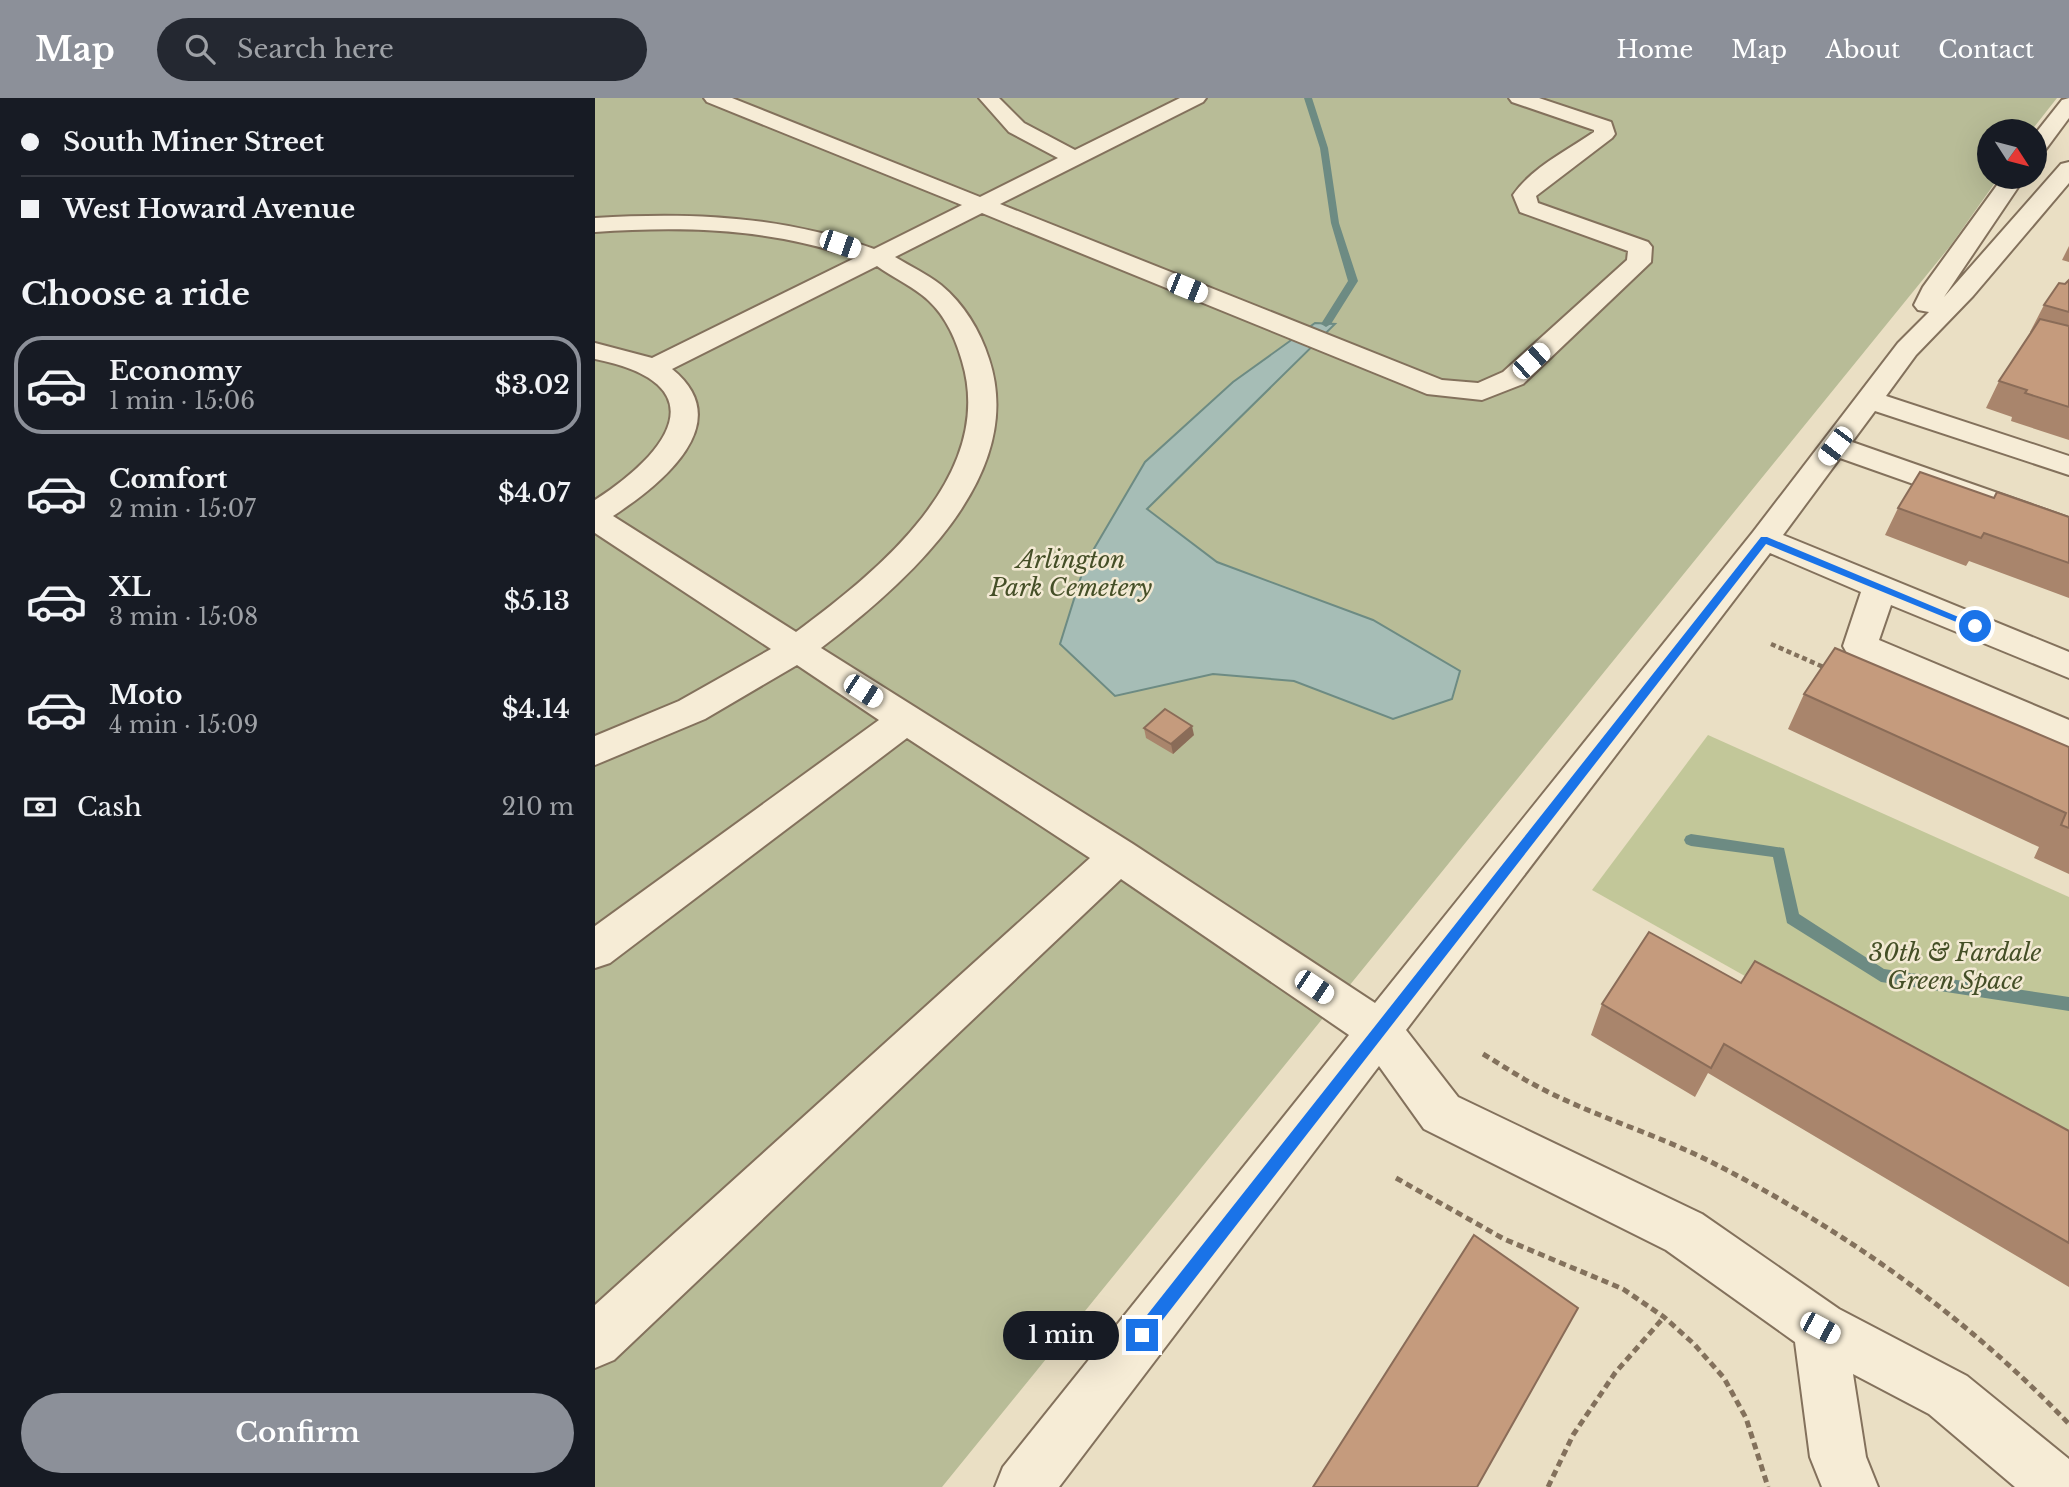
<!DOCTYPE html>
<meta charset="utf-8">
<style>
:root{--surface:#171b24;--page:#242831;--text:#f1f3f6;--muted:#9ea1a6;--line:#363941;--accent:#8c9099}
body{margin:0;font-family:"Libre Baskerville",serif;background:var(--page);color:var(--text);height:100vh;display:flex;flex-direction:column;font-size:26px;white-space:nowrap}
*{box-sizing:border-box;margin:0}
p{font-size:23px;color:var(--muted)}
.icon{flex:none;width:38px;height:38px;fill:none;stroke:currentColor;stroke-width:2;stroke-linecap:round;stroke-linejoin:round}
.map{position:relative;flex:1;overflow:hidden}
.sheet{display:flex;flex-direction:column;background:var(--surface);width:595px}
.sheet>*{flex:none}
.hud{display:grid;align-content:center;height:154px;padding:0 21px;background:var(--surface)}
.needle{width:46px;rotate:126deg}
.controls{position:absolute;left:1382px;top:21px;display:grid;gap:14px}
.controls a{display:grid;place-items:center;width:70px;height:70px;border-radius:50%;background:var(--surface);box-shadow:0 7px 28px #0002;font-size:35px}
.end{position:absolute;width:32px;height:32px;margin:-16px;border:9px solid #1a73e8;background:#fff;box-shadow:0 0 0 4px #fff}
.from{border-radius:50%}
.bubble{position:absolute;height:49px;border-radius:24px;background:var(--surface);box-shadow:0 7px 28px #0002;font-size:23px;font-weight:600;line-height:49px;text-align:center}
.car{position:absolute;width:21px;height:42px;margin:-21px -10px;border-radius:9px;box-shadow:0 0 5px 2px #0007;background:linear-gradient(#fff 24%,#345 0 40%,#fff 0 76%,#345 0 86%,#fff 0)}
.hud b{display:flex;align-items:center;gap:24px;height:66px;font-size:26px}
.hud b+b{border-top:2px solid var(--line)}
.hud i{width:18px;height:18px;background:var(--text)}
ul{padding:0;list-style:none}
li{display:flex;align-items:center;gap:21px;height:98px;margin:0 14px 10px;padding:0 7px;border:4px solid transparent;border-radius:28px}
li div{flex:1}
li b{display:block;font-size:26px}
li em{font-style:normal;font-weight:600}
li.on{border-color:var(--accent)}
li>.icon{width:63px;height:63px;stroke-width:1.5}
h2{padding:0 21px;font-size:32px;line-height:84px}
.pay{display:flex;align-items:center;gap:18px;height:77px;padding:0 21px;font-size:26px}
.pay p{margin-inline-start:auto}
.primary-button{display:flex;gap:14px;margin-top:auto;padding:14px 21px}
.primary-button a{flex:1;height:80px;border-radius:42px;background:var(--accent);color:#fff;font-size:28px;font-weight:600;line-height:80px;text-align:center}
header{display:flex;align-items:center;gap:42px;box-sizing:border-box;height:98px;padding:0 35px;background:var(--accent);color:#fff}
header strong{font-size:33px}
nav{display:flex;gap:38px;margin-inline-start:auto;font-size:24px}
.search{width:490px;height:63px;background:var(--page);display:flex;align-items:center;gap:18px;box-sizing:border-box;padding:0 24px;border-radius:38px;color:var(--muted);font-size:26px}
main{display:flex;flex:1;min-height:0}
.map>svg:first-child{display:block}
.green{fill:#c2c799}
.cemetery{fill:#b8bc97}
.water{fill:#a6bdb6;stroke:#6d8b83;stroke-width:2}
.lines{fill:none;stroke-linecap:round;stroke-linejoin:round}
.stream{fill:#6d8b83;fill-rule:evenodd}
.minor-casing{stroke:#83715c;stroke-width:4}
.path-far1{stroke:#83715c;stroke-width:4.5;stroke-dasharray:5 3.5;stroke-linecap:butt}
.path{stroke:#83715c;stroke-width:5;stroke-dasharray:7 4.5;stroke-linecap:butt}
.minor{fill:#f6ecd6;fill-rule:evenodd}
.wall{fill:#a9856c}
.shaded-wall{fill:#8a6c58}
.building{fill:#c59b7d;stroke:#8a6c58;stroke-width:2}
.route{fill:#1a73e8}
.labels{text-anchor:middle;stroke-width:5;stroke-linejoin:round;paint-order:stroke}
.park-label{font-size:24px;font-style:italic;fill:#454f27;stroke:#f2e9d3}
</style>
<header>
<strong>Map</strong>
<div class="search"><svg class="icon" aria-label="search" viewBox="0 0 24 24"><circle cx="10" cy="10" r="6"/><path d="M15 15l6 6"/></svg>Search here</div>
<nav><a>Home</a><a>Map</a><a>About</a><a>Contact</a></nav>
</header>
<main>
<section class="sheet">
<div class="hud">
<b><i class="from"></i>South Miner Street</b>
<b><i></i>West Howard Avenue</b>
</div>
<h2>Choose a ride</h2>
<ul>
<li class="on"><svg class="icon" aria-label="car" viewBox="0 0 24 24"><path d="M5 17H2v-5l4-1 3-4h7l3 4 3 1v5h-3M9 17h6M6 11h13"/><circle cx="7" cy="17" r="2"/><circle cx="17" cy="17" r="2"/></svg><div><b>Economy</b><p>1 min · 15:06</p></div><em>$3.02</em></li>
<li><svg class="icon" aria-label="car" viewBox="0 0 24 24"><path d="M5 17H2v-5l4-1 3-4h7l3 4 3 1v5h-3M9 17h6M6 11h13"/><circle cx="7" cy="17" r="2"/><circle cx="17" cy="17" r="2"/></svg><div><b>Comfort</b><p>2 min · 15:07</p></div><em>$4.07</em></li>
<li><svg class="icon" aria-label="car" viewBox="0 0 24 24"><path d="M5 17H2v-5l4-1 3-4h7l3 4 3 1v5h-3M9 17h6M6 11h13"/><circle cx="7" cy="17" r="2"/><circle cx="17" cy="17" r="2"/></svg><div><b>XL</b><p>3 min · 15:08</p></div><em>$5.13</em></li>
<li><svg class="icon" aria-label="car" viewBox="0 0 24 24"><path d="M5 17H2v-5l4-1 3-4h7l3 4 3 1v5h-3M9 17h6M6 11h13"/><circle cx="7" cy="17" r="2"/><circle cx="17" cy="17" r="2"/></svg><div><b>Moto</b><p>4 min · 15:09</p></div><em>$4.14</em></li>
</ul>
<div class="pay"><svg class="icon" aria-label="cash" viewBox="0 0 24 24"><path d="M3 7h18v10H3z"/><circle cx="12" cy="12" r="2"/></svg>Cash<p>210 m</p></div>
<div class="primary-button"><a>Confirm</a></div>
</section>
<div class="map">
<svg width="1474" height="1389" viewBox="0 0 1474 1389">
<rect width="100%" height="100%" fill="#eadfc4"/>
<path class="green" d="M1113,637L1474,799V1060L997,792Z"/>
<path class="cemetery" d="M0,0H1462L1436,33H1395V79H1404L1356,147L347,1389H0Z"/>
<path class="water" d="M720,225L740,226L552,411L622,464L778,522L865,573L857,601L798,621L699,583L618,576L520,598L465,546L490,466L550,364L638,284Z"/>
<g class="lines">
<g class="stream">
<path d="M709,0H717L733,50L744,125L763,183L736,226L731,229L726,226L753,183L736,125L725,50Z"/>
<path d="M1096,736L1189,750L1204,816L1289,871L1474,899V913L1286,884L1192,825L1178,759L1096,748L1091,746L1089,742L1091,738Z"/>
</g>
<g class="minor-casing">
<g id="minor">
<path d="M109,0H137L385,99L463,60L414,34L384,0H404L429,25L480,52L585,0H611L608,4L405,106L847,282L883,285L908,274L1032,162L1033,153L925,114L918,97C936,70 973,52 999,34V32L917,4L914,0H944L1016,24L1020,36L1017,40L941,98L943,105L1053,144L1057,149L1056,164L928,286L887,302L832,296L387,115L300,159C315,168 332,176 346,187C369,206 385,233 394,261C433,379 310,486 226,550L538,746L780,905L1158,434L1303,245L1334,214L1323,212L1319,207L1328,189L1408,79H1430L1349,199L1466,66L1474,64V85L1378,198L1321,257L1291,298L1474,358V377L1280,313L1257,344L1474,420V441L1245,360L1188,437L1474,554V580L1296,507L1284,542L1474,622V651L1253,557L1248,548L1266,494L1175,455L811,932L863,999L1107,1116L1244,1211L1372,1278L1474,1361V1389H1420L1334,1316L1258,1276L1271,1359L1283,1389H1227L1215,1359L1200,1244L1071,1152L829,1031L784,968L464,1389H400L408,1369L754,937L526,781L19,1262L0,1270V1207L495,760L312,640L15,865L0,870V828L284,622L202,567L110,621L0,667V638L84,603L176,551L0,435V402C75,354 124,286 0,261V245L57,260L260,160C176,130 88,128 0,134V120C96,114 188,118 279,151L367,107L112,4ZM282,168C296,178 313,186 327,197C348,213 360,238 367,263C402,378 282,474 201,534L18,418C65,387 144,325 77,271Z"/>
<path d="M1474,0V20L1448,55L1440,56V36L1467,2Z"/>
</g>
</g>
<path class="path-far1" d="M1176,546L1233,571"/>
<g class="path">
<path d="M888,956C905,966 921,977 938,986C996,1018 1063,1036 1122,1067C1252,1134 1373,1220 1474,1326"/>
<path d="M801,1080L909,1141L1028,1191L1069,1219L1099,1246L1129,1280L1151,1320L1173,1389"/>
<path d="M953,1389L978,1337L1020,1275L1069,1219"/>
</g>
<use href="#minor" class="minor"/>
</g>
<g class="wall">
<path d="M1474,148V164L1467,162Z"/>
<path d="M1474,182V342L1416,323L1417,319L1391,310L1404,283L1436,234H1435L1449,207Z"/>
<path d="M1399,400L1474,419V500L1374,463L1371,468L1290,437L1303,410Z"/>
<path d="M1209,596L1474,649V776L1439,760L1444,749L1193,631Z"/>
<path d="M549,630L599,637L578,656L551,640Z"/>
<path d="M1146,885L1474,1033V1189L1113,975L1100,999L996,937L1007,906Z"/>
</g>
<path class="shaded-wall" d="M597,628L599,637L578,656L576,646Z"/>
<g class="building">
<path d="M1474,182V214L1449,207L1464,185L1470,186Z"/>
<path d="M1445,221L1474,228V309L1430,295L1432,292L1404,283Z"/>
<path d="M1325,374L1399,400L1402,394L1474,419V465L1389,435L1386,440L1303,410Z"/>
<path d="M1240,550L1474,649V730L1466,727L1471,715L1209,596Z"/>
<path d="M570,611L597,628L576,646L549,630Z"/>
<path d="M1054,834L1146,885L1160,863L1474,1033V1145L1129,946L1116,970L1007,906Z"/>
<path d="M879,1137L983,1210L882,1389H718Z"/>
</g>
<path class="route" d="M1166,439H1172L1385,528L1376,530L1171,446L552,1242L547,1245L541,1242L539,1237L541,1231Z"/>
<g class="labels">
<g class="park-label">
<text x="476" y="470">Arlington<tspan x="476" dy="28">Park Cemetery</tspan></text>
<text x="1360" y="863">30th &amp; Fardale<tspan x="1360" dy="28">Green Space</tspan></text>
</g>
</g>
</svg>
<div class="controls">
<a><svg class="needle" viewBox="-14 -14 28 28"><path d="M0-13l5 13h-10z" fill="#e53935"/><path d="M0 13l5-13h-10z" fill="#9ea1a6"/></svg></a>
</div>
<i class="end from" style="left:1380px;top:528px"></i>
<i class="end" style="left:547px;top:1237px"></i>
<div class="bubble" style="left:408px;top:1213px;width:116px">1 min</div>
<i class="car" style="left:245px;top:146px;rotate:109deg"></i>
<i class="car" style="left:592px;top:190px;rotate:112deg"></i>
<i class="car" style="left:936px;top:263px;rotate:48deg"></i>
<i class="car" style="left:1240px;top:348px;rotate:217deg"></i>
<i class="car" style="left:268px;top:593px;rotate:123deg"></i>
<i class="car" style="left:719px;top:889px;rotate:124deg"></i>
<i class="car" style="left:1225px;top:1230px;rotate:118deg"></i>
</div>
</main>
